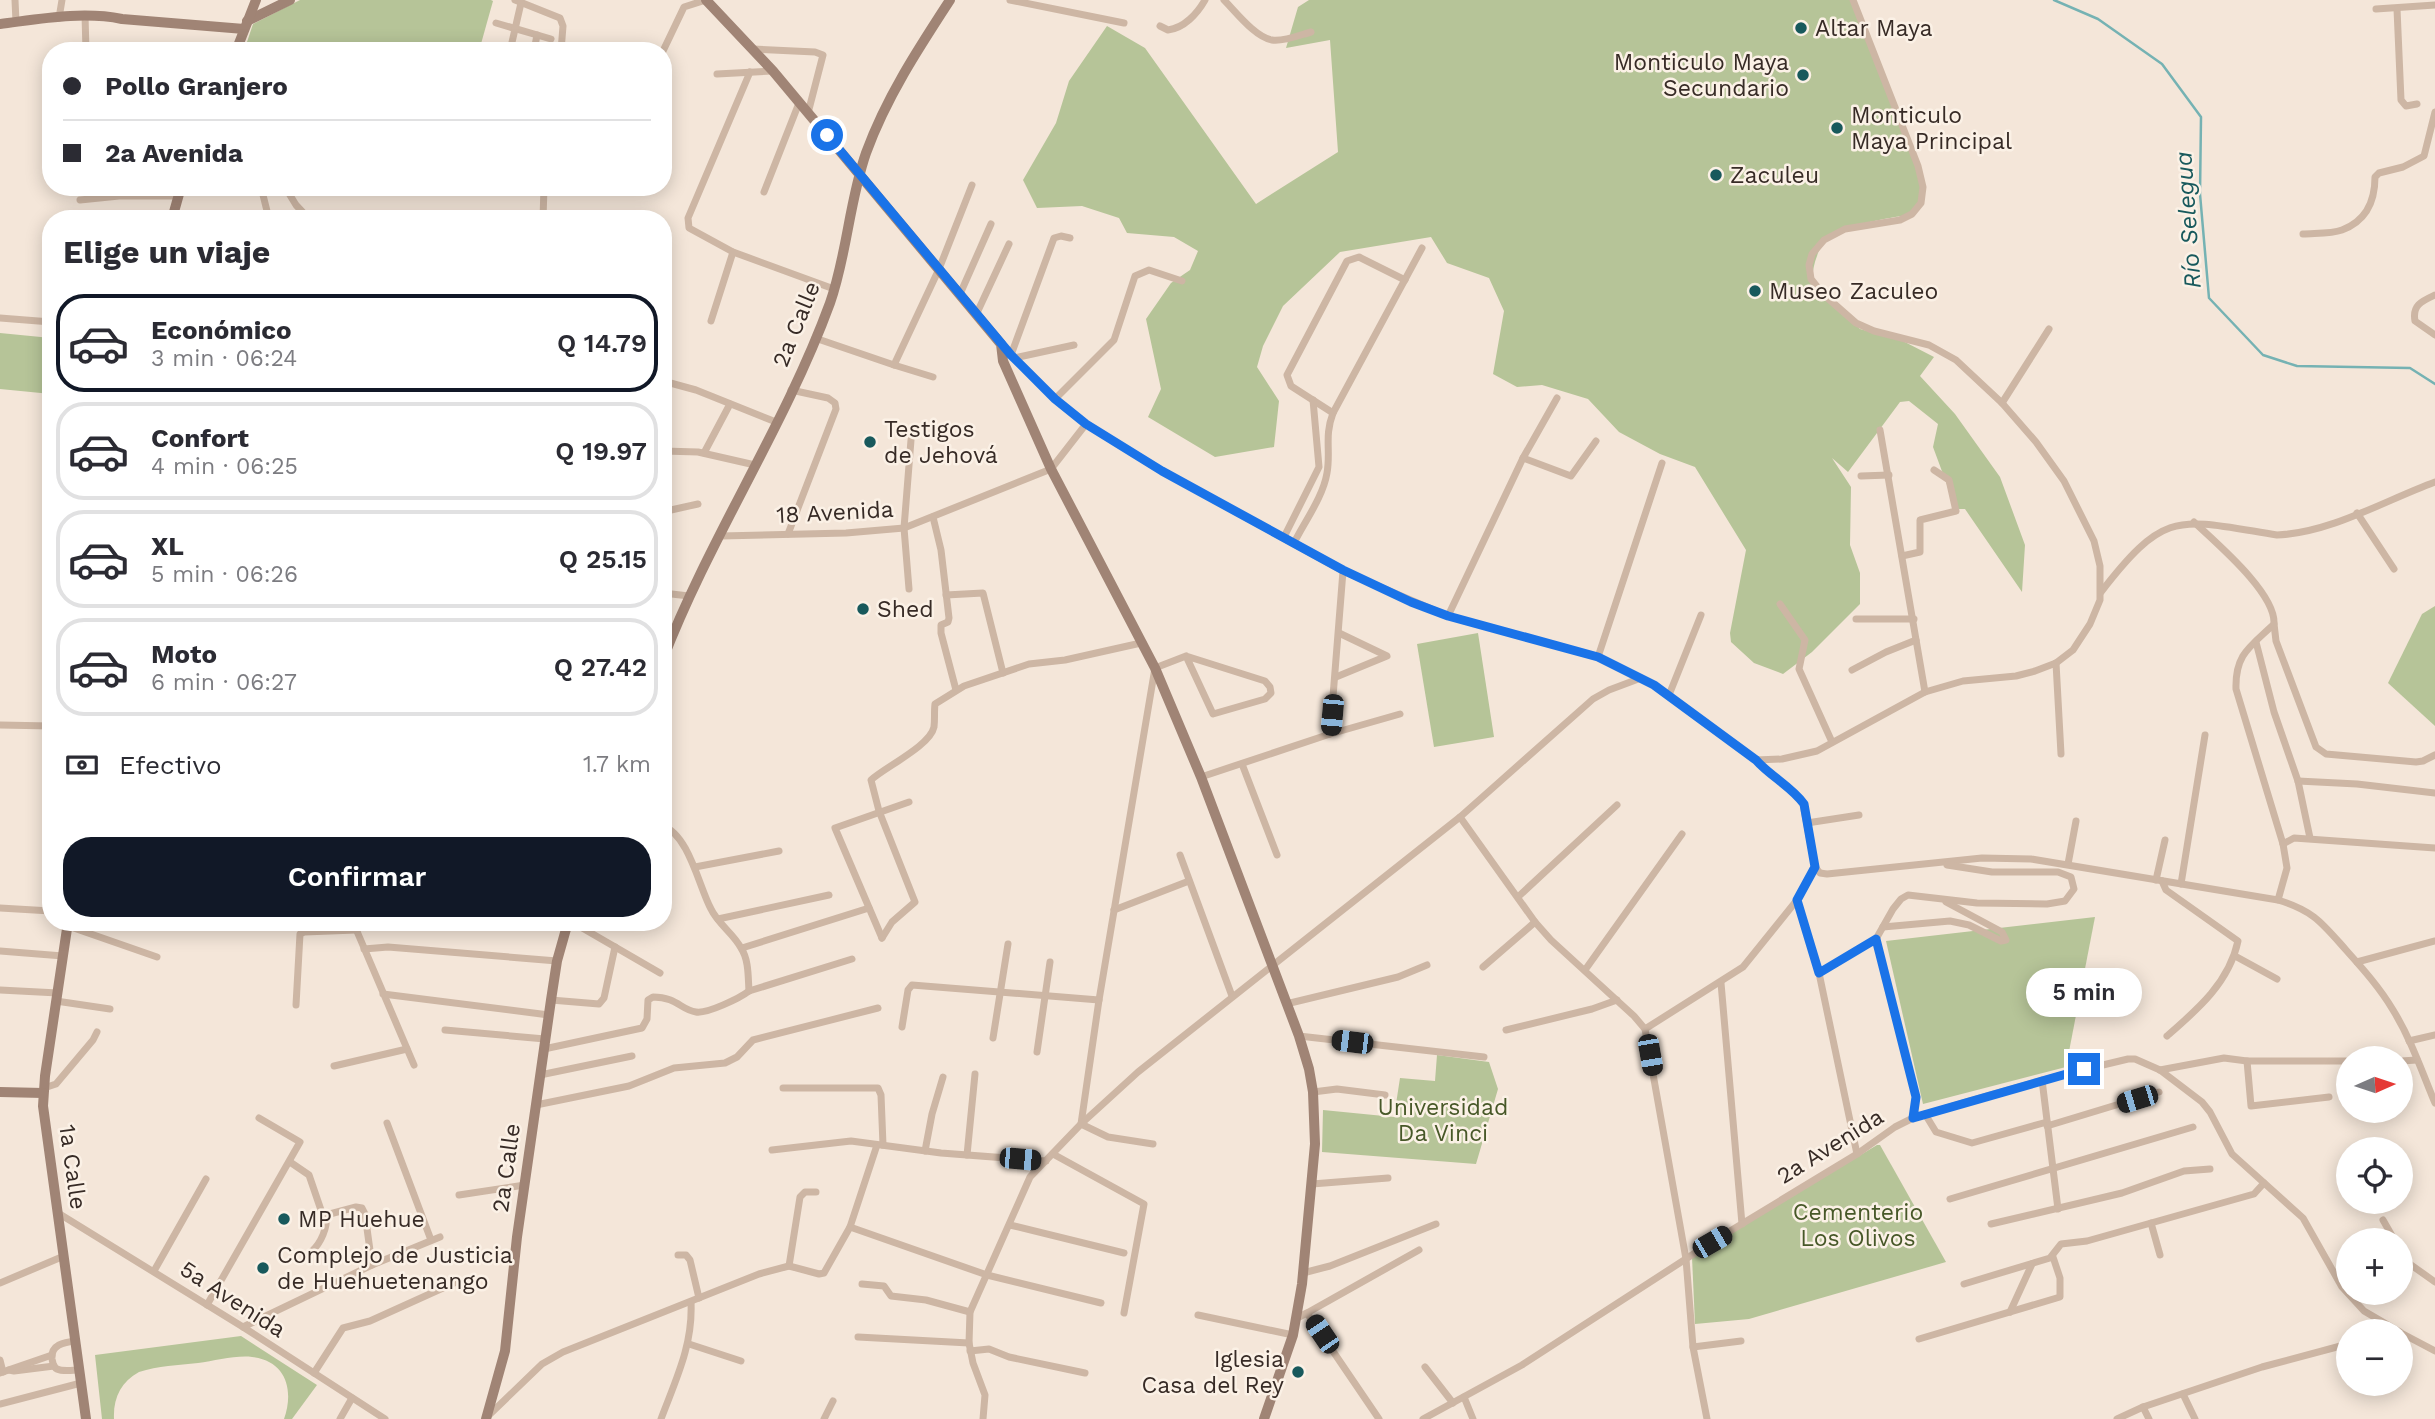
<!DOCTYPE html>
<html lang="es">
<meta charset="utf-8">
<style>
:root{--surface:#fff;--page:#f2f2f3;--text:#2b2b33;--muted:#7c7c81;--line:#e1e1e2;--accent:#111827}
body{margin:0;font-family:"Work Sans",sans-serif;background:var(--page);color:var(--text);height:100vh;display:flex;flex-direction:column;font-size:26px;white-space:nowrap}
*{box-sizing:border-box;margin:0}
p{font-size:23px;color:var(--muted)}
.icon{flex:none;width:38px;height:38px;fill:none;stroke:currentColor;stroke-width:2;stroke-linecap:round;stroke-linejoin:round}
.map{position:relative;flex:1;overflow:hidden}
.drawer{position:absolute;left:42px;top:210px;width:630px;height:721px;display:flex;flex-direction:column;background:var(--surface);border-radius:28px;box-shadow:0 4px 18px #0003}
.drawer>*{flex:none}
.banner{position:absolute;left:42px;top:42px;width:630px;height:154px;border-radius:28px;box-shadow:0 4px 18px #0003;display:grid;align-content:center;height:154px;padding:0 21px;background:var(--surface)}
.needle{width:46px;rotate:87deg}
.buttons{position:absolute;left:2336px;top:1046px;display:grid;gap:14px}
.buttons a{display:grid;place-items:center;width:77px;height:77px;border-radius:50%;background:var(--surface);box-shadow:0 4px 18px #0003;font-size:35px}
.end{position:absolute;width:32px;height:32px;margin:-16px;border:9px solid #1a73e8;background:#fff;box-shadow:0 0 0 4px #fff}
.from{border-radius:50%}
.bubble{position:absolute;height:49px;border-radius:24px;background:var(--surface);box-shadow:0 4px 18px #0003;font-size:23px;font-weight:600;line-height:49px;text-align:center}
.car{position:absolute;width:21px;height:42px;margin:-21px -10px;border-radius:9px;box-shadow:0 0 5px 2px #0007;background:linear-gradient(#222 24%,#8ab4d8 0 40%,#222 0 76%,#8ab4d8 0 86%,#222 0)}
.banner b{display:flex;align-items:center;gap:24px;height:66px;font-size:26px}
.banner b+b{border-top:2px solid var(--line)}
.banner i{width:18px;height:18px;background:var(--text)}
ul{padding:0;list-style:none}
li{display:flex;align-items:center;gap:21px;height:98px;margin:0 14px 10px;padding:0 7px;border:4px solid var(--line);border-radius:28px}
li div{flex:1}
li b{display:block;font-size:26px}
li em{font-style:normal;font-weight:600}
li.current{border-color:var(--accent)}
li>.icon{width:63px;height:63px;stroke-width:1.5}
h2{padding:0 21px;font-size:32px;line-height:84px}
.pay{display:flex;align-items:center;gap:18px;height:77px;padding:0 21px;font-size:26px}
.pay p{margin-inline-start:auto}
.primary-button{display:flex;gap:14px;margin-top:auto;padding:14px 21px}
.primary-button a{flex:1;height:80px;border-radius:28px;background:var(--accent);color:#fff;font-size:28px;font-weight:600;line-height:80px;text-align:center}
.map>svg:first-child{display:block}
.green{fill:#b6c498}
.lines{fill:none;stroke-linecap:round;stroke-linejoin:round}
.stream{stroke:#75b2b3;stroke-width:2.5}
.street{stroke:#cdb6a4;stroke-width:7}
.secondary{stroke:#a08475;stroke-width:10}
.route{stroke:#1a73e8;stroke-width:9}
.poi-dot{fill:#18595c;stroke:#fbf1e6;stroke-width:2.5}
.labels{text-anchor:middle;stroke-width:5;stroke-linejoin:round;paint-order:stroke}
.poi-label{font-size:23px;fill:#372b26;stroke:#fbf1e6;text-anchor:start}
.street-label{font-size:23px;fill:#372b26;stroke:#fbf1e6}
.park-label{font-size:23px;fill:#475828;stroke:#fbf1e6}
.water-label{font-size:24px;font-style:italic;fill:#18595c;stroke:#fbf1e6}
</style>
<div class="map">
<svg width="2435" height="1419" viewBox="0 0 2435 1419">
<rect width="100%" height="100%" fill="#f4e6d9"/>
<g class="green">
<path d="M300,0H491L493,1L479,51H244L253,24Z"/>
<path d="M1309,0H1853L1918,166L1922,195L1912,214C1883,220 1828,224 1817,256C1814,263 1813,271 1812,278L1823,293L1860,329L1901,340L1934,357L1920,376L1955,414L2000,477L2025,545L2022,592L1965,509H1956L1933,447L1938,424L1909,401L1900,402L1848,472L1832,458L1851,487L1850,545L1860,573V604L1812,652L1783,674L1754,663L1731,642L1730,633L1746,550L1695,467L1660,454L1619,432L1588,399L1542,385L1517,387L1493,374L1504,311L1489,278L1447,263L1431,237L1340,252L1283,306L1263,346L1257,367L1279,401L1274,447L1215,457L1148,417L1161,389L1146,319L1171,283L1190,270L1198,251L1174,237L1127,233L1119,218L1082,206L1037,208L1023,180L1056,123L1069,81L1107,26L1145,48L1256,204L1338,152L1330,40L1286,48L1298,7Z"/>
<path d="M0,333L51,338V394L0,389Z"/>
<path d="M2435,606V726L2388,683L2422,614Z"/>
<path d="M1478,633L1494,737L1434,747L1417,644Z"/>
<path d="M2095,917L2066,1067L1923,1104L1886,941Z"/>
<path d="M1437,1055L1489,1062L1498,1089L1476,1164L1322,1152L1323,1110L1394,1117L1400,1078L1435,1081Z"/>
<path d="M1877,1145H1880L1946,1262L1749,1319L1695,1324L1692,1257Z"/>
<path d="M241,1336L317,1385L292,1419H284C294,1391 287,1361 252,1357C236,1355 215,1361 198,1363C178,1365 158,1366 139,1372C121,1382 113,1398 114,1419H102L95,1355Z"/>
</g>
<g class="lines">
<path class="stream" d="M2054,0L2098,19L2162,64L2201,117L2200,194L2209,298L2263,355L2297,366L2410,368L2435,384"/>
<g class="street">
<path d="M15,0L16,22"/>
<path d="M515,0L560,18L563,26L561,51"/>
<path d="M1010,0L1124,23"/>
<path d="M1224,0C1236,12 1255,37 1272,40C1283,42 1300,35 1311,32"/>
<path d="M2376,9L2435,5"/>
<path d="M2397,9L2401,100L2406,106L2417,104"/>
<path d="M85,15L86,51"/>
<path d="M59,18L62,0"/>
<path d="M496,23L551,39"/>
<path d="M1160,26L1168,30C1184,28 1197,14 1205,0"/>
<path d="M753,49L815,52L823,55L808,113"/>
<path d="M510,51L521,3"/>
<path d="M534,51L537,35"/>
<path d="M663,51L684,7L706,0"/>
<path d="M750,72L688,218L689,228L733,252L834,289"/>
<path d="M717,74L772,71"/>
<path d="M261,187L269,219"/>
<path d="M285,187L296,205L309,219"/>
<path d="M764,192L799,103"/>
<path d="M80,200L119,196H179"/>
<path d="M543,219L544,187"/>
<path d="M2303,234C2315,233 2331,234 2342,230C2366,221 2375,201 2375,177L2379,173L2403,167L2424,156L2435,112"/>
<path d="M960,294L991,224"/>
<path d="M2435,295C2422,301 2412,305 2415,321L2435,335"/>
<path d="M976,315L1009,244"/>
<path d="M0,318L51,322"/>
<path d="M711,321L733,252"/>
<path d="M815,338L894,365L939,269L972,185"/>
<path d="M1003,346L1055,399L1086,424L1162,471L1343,571L1448,616L1598,657L1654,685L1756,760C1770,776 1792,787 1803,804L1815,867L1797,900L1743,967L1645,1029"/>
<path d="M1011,355L1054,238L1061,236L1070,238"/>
<path d="M1014,358L1074,345"/>
<path d="M894,365L933,377"/>
<path d="M663,381L696,390L776,422"/>
<path d="M1055,399L1114,340L1135,276L1149,270L1182,281"/>
<path d="M2002,403L2049,329"/>
<path d="M1333,413L1291,386L1287,375L1347,261L1359,257L1405,280"/>
<path d="M1880,430L1925,692"/>
<path d="M663,451L698,452L755,465"/>
<path d="M704,453L730,404"/>
<path d="M1523,458L1571,476L1596,441"/>
<path d="M1861,476L1889,475"/>
<path d="M663,509L671,510L698,504"/>
<path d="M2357,513L2394,569"/>
<path d="M933,517L941,550L949,618L948,622L941,625V633L956,690"/>
<path d="M2194,522C2216,543 2276,593 2274,624C2250,647 2235,654 2236,689L2283,844L2287,868L2278,900"/>
<path d="M788,534L836,409L835,403L828,398L791,390"/>
<path d="M721,536L846,533L904,528L1051,469L1086,424"/>
<path d="M1284,537L1319,467L1313,400"/>
<path d="M1294,543C1305,521 1323,497 1327,473C1331,450 1324,437 1333,413L1422,248"/>
<path d="M1902,556L1920,552V520L1956,511L1949,480L1934,470"/>
<path d="M909,589L904,528L911,440"/>
<path d="M2101,592C2166,508 2178,519 2277,535C2330,533 2386,500 2435,482"/>
<path d="M663,593L689,596"/>
<path d="M946,595L983,593L1003,673"/>
<path d="M1780,604L1805,640L1799,669L1832,742"/>
<path d="M1448,616L1523,458L1557,398"/>
<path d="M1856,619H1914"/>
<path d="M2274,624L2276,641L2316,747L2326,754L2416,762L2423,761L2435,755"/>
<path d="M2256,642L2274,712L2298,781L2310,838"/>
<path d="M1598,657L1662,463"/>
<path d="M2056,663L2061,754"/>
<path d="M1852,670L1886,652L1916,640"/>
<path d="M1336,677L1387,656L1339,633"/>
<path d="M1669,695L1701,615"/>
<path d="M0,725L51,726"/>
<path d="M1330,734L1343,571"/>
<path d="M1756,760L1782,759L1817,751L1925,692L1963,681L2016,676L2035,671L2056,663L2073,650L2090,624L2100,600V566L2094,541L2064,481L2036,442L2002,403L1956,360L1929,345L1874,331L1856,323L1823,294L1811,279L1809,265L1812,254L1824,240L1845,229L1900,220L1912,214L1921,203L1923,187L1918,166L1853,0"/>
<path d="M1242,764L1277,855"/>
<path d="M1201,777L1330,734L1400,714"/>
<path d="M2298,781L2357,784L2435,793"/>
<path d="M1460,817L1535,922L1551,940L1634,1016L1645,1029L1686,1259L1693,1347L1707,1419"/>
<path d="M1807,823L1859,815"/>
<path d="M663,826C689,835 699,887 711,909C718,924 734,934 741,948C749,960 748,977 749,991"/>
<path d="M2283,844L2294,838L2435,848"/>
<path d="M1180,855L1232,996"/>
<path d="M2068,864L2076,821"/>
<path d="M695,867L779,851"/>
<path d="M1815,867L1820,873L1827,874L1982,858L2031,859L2278,900C2314,911 2322,923 2346,950C2363,969 2380,988 2393,1010C2411,1039 2422,1072 2435,1103"/>
<path d="M2156,880L2165,840"/>
<path d="M2162,881L2166,890L2238,941C2229,983 2197,1010 2167,1036"/>
<path d="M2181,884L2205,735"/>
<path d="M1519,896L1617,805"/>
<path d="M1797,900L1819,973L1857,1154"/>
<path d="M0,908L51,911"/>
<path d="M1114,910L1189,881"/>
<path d="M718,919L829,895"/>
<path d="M353,922L414,1065"/>
<path d="M572,922L660,973"/>
<path d="M68,926L157,957"/>
<path d="M1883,927L1950,921L1969,925L2001,941L2006,940L2002,932L1946,902"/>
<path d="M882,938L892,922L915,902L879,811L871,780C885,767 930,746 934,727C935,719 934,712 935,704L964,686L1029,664L1065,660L1141,643"/>
<path d="M882,938L835,828L909,802"/>
<path d="M1876,939L1916,1097L1913,1118"/>
<path d="M742,948L869,908"/>
<path d="M364,949L388,947L557,961"/>
<path d="M0,951L63,956"/>
<path d="M2235,956L2277,979"/>
<path d="M2357,962L2435,941"/>
<path d="M1483,967L1535,922"/>
<path d="M1585,970L1682,834"/>
<path d="M1819,973L1876,939L1893,909L1901,899L1908,895L1977,903L2047,904L2065,901L2074,889L2071,877L2058,872H1992L1947,865"/>
<path d="M1721,983L1742,1224"/>
<path d="M0,990L58,993"/>
<path d="M383,994L549,1015"/>
<path d="M551,1000L599,1004L604,998L615,947"/>
<path d="M56,1001L110,1009"/>
<path d="M1286,1004L1398,977L1427,965"/>
<path d="M296,1005L300,934L304,932L356,930"/>
<path d="M902,1027L908,990L912,985L1099,1000"/>
<path d="M445,1030L545,1039"/>
<path d="M1506,1030L1592,1009L1617,1000"/>
<path d="M1299,1036L1484,1057"/>
<path d="M993,1038L1008,944"/>
<path d="M2409,1041L2435,1035"/>
<path d="M544,1049L642,1028L647,1019L648,1000L653,997C677,997 681,1010 696,1012C707,1014 740,998 749,991L852,959"/>
<path d="M1037,1052L1050,962"/>
<path d="M2247,1061L2251,1106L2329,1097"/>
<path d="M2401,1061L2417,1060"/>
<path d="M334,1066L407,1049"/>
<path d="M2160,1070L2224,1058L2247,1061H2348"/>
<path d="M540,1075L632,1056"/>
<path d="M2042,1080L2058,1209"/>
<path d="M44,1088L56,1084L93,1040L97,1032"/>
<path d="M783,1088H878L881,1095L883,1145"/>
<path d="M1313,1092L1337,1089L1385,1095"/>
<path d="M536,1105L629,1086L674,1068L725,1063L737,1057L753,1040L878,1008"/>
<path d="M1925,1114L1936,1132L1972,1143L2047,1122"/>
<path d="M387,1123L431,1240"/>
<path d="M2047,1126L2159,1092"/>
<path d="M1153,1144L1108,1137L1081,1124L1099,1000L1155,668L1186,656L1265,681L1270,687L1271,693L1265,699L1213,714L1186,656"/>
<path d="M772,1150L851,1141L941,1153L1046,1161"/>
<path d="M925,1151L932,1114L943,1077"/>
<path d="M1053,1154L1144,1204L1124,1313"/>
<path d="M967,1155L975,1074"/>
<path d="M290,1162L309,1175L322,1213L326,1215L356,1207L362,1208L365,1214L372,1265"/>
<path d="M1312,1184L1388,1178"/>
<path d="M459,1195L525,1185"/>
<path d="M1950,1199L2193,1127"/>
<path d="M58,1213L243,1327L385,1419"/>
<path d="M2383,1220L2395,1241"/>
<path d="M2151,1223L2160,1255"/>
<path d="M1991,1224L2122,1193L2184,1171L2210,1169"/>
<path d="M1010,1225L1124,1253"/>
<path d="M850,1227L987,1275L1101,1303"/>
<path d="M312,1251C321,1243 328,1227 326,1215"/>
<path d="M2401,1252L2407,1262L2435,1282"/>
<path d="M678,1255H686L690,1260L699,1298"/>
<path d="M789,1266L800,1197L805,1192H816"/>
<path d="M154,1271L206,1179"/>
<path d="M1303,1273L1330,1266L1436,1224"/>
<path d="M0,1283L64,1256"/>
<path d="M862,1284L884,1286L891,1296L926,1300L970,1312"/>
<path d="M1964,1284L2050,1258L2061,1244L2087,1241L2254,1194L2264,1183"/>
<path d="M207,1305L300,1142L259,1118"/>
<path d="M2010,1312L2032,1264"/>
<path d="M1307,1313L1419,1250"/>
<path d="M1198,1315L1293,1335"/>
<path d="M1297,1318L1307,1313L1379,1419"/>
<path d="M243,1327L372,1265L440,1237"/>
<path d="M2401,1333L2435,1351"/>
<path d="M858,1337L969,1343"/>
<path d="M1919,1339L2060,1297V1278L2053,1257"/>
<path d="M76,1341C64,1342 50,1345 52,1359C53,1363 53,1367 57,1369C63,1372 73,1370 80,1370"/>
<path d="M689,1344L741,1361"/>
<path d="M1693,1347L1741,1341"/>
<path d="M970,1351L989,1349L1009,1357L1085,1373"/>
<path d="M0,1360L3,1372"/>
<path d="M1425,1367L1453,1403"/>
<path d="M9,1370L14,1371L54,1366"/>
<path d="M0,1373L52,1355"/>
<path d="M314,1373L343,1328L370,1321L454,1283"/>
<path d="M2183,1394L2195,1419"/>
<path d="M1464,1397L1473,1419"/>
<path d="M0,1404L81,1383"/>
<path d="M2143,1407L2149,1419"/>
<path d="M487,1417L542,1364L563,1352L759,1274L789,1266L819,1274L824,1273L850,1227L877,1145"/>
<path d="M340,1419L352,1398"/>
<path d="M661,1419C676,1379 693,1345 691,1302"/>
<path d="M824,1419L833,1401"/>
<path d="M983,1419L985,1395L973,1363L969,1343L970,1312L1030,1177L1081,1124L1138,1072L1460,817L1593,699L1609,690L1641,678"/>
<path d="M1423,1419L1522,1365L1712,1242L1857,1154L1895,1127L1913,1118L1969,1101L2061,1075L2128,1059H2135L2160,1070L2202,1102L2210,1112L2232,1154L2303,1218L2342,1287L2364,1311L2400,1332"/>
<path d="M2117,1419L2143,1407L2262,1367L2348,1344"/>
</g>
<g class="secondary">
<path d="M706,0L773,71L1001,344L1003,361L1051,469L1155,668L1201,777L1299,1036L1309,1069L1313,1092L1315,1144L1302,1284L1293,1335L1264,1419"/>
<path d="M247,21L290,0"/>
<path d="M0,24C40,19 82,11 122,19L244,29"/>
<path d="M236,51L256,0"/>
<path d="M172,219L181,187"/>
<path d="M663,659C710,537 785,426 830,303C847,255 849,202 866,153C886,98 918,49 950,0"/>
<path d="M68,922L45,1076L43,1106L86,1419"/>
<path d="M0,1092L43,1093"/>
<path d="M486,1419L505,1351L517,1237L551,1000L557,961L568,922"/>
</g>
</g>
<g class="lines">
<path class="route" d="M827,135L1011,355L1055,399L1086,424L1162,471L1343,570L1411,602L1448,616L1598,657L1654,685L1756,760C1770,776 1792,787 1804,804L1815,867L1797,900L1819,973L1876,939L1916,1097L1913,1118L2084,1069"/>
</g>
<g class="poi-dot">
<circle cx="1801" cy="28" r="7"/>
<circle cx="1803" cy="75" r="7"/>
<circle cx="1837" cy="128" r="7"/>
<circle cx="1716" cy="175" r="7"/>
<circle cx="1755" cy="291" r="7"/>
<circle cx="870" cy="442" r="7"/>
<circle cx="863" cy="609" r="7"/>
<circle cx="284" cy="1219" r="7"/>
<circle cx="263" cy="1268" r="7"/>
<circle cx="1298" cy="1372" r="7"/>
</g>
<g class="labels">
<g class="poi-label">
<text x="1815" y="36">Altar Maya</text>
<text x="1789" y="70" text-anchor="end">Monticulo Maya<tspan x="1789" dy="26">Secundario</tspan></text>
<text x="1851" y="123">Monticulo<tspan x="1851" dy="26">Maya Principal</tspan></text>
<text x="1730" y="183">Zaculeu</text>
<text x="1769" y="299">Museo Zaculeo</text>
<text x="884" y="437">Testigos<tspan x="884" dy="26">de Jehová</tspan></text>
<text x="877" y="617">Shed</text>
<text x="298" y="1227">MP Huehue</text>
<text x="277" y="1263">Complejo de Justicia<tspan x="277" dy="26">de Huehuetenango</tspan></text>
<text x="1284" y="1367" text-anchor="end">Iglesia<tspan x="1284" dy="26">Casa del Rey</tspan></text>
</g>
<g class="street-label">
<text transform="translate(796 324) rotate(-68)" y="8">2a Calle</text>
<text transform="translate(835 512) rotate(-3)" y="8">18 Avenida</text>
<text transform="translate(1830 1146) rotate(-32)" y="8">2a Avenida</text>
<text transform="translate(73 1167) rotate(82)" y="8">1a Calle</text>
<text transform="translate(506 1168) rotate(-82)" y="8">2a Calle</text>
<text transform="translate(233 1299) rotate(33)" y="8">5a Avenida</text>
</g>
<g class="park-label">
<text x="1443" y="1115">Universidad<tspan x="1443" dy="26">Da Vinci</tspan></text>
<text x="1858" y="1220">Cementerio<tspan x="1858" dy="26">Los Olivos</tspan></text>
</g>
<g class="water-label">
<text transform="translate(2188 220) rotate(-94)" y="8">Río Selegua</text>
</g>
</g>
</svg>
<div class="buttons">
<a><svg class="needle" viewBox="-14 -14 28 28"><path d="M0-13l5 13h-10z" fill="#e53935"/><path d="M0 13l5-13h-10z" fill="#7c7c81"/></svg></a>
<a><svg class="icon" aria-label="locate" viewBox="0 0 24 24"><circle cx="12" cy="12" r="6"/><path d="M12 2v4M12 18v4M2 12h4M18 12h4"/></svg></a>
<a>+</a>
<a>−</a>
</div>
<i class="end from" style="left:827px;top:135px"></i>
<i class="end" style="left:2084px;top:1069px"></i>
<div class="bubble" style="left:2026px;top:968px;width:116px">5 min</div>
<i class="car" style="left:1332px;top:715px;rotate:185deg"></i>
<i class="car" style="left:1352px;top:1042px;rotate:277deg"></i>
<i class="car" style="left:1650px;top:1055px;rotate:170deg"></i>
<i class="car" style="left:2137px;top:1099px;rotate:253deg"></i>
<i class="car" style="left:1020px;top:1159px;rotate:95deg"></i>
<i class="car" style="left:1712px;top:1242px;rotate:60deg"></i>
<i class="car" style="left:1322px;top:1334px;rotate:326deg"></i>
<div class="banner">
<b><i class="from"></i>Pollo Granjero</b>
<b><i></i>2a Avenida</b>
</div>
<section class="drawer">
<h2>Elige un viaje</h2>
<ul>
<li class="current"><svg class="icon" aria-label="car" viewBox="0 0 24 24"><path d="M5 17H2v-5l4-1 3-4h7l3 4 3 1v5h-3M9 17h6M6 11h13"/><circle cx="7" cy="17" r="2"/><circle cx="17" cy="17" r="2"/></svg><div><b>Económico</b><p>3 min · 06:24</p></div><em>Q 14.79</em></li>
<li><svg class="icon" aria-label="car" viewBox="0 0 24 24"><path d="M5 17H2v-5l4-1 3-4h7l3 4 3 1v5h-3M9 17h6M6 11h13"/><circle cx="7" cy="17" r="2"/><circle cx="17" cy="17" r="2"/></svg><div><b>Confort</b><p>4 min · 06:25</p></div><em>Q 19.97</em></li>
<li><svg class="icon" aria-label="car" viewBox="0 0 24 24"><path d="M5 17H2v-5l4-1 3-4h7l3 4 3 1v5h-3M9 17h6M6 11h13"/><circle cx="7" cy="17" r="2"/><circle cx="17" cy="17" r="2"/></svg><div><b>XL</b><p>5 min · 06:26</p></div><em>Q 25.15</em></li>
<li><svg class="icon" aria-label="car" viewBox="0 0 24 24"><path d="M5 17H2v-5l4-1 3-4h7l3 4 3 1v5h-3M9 17h6M6 11h13"/><circle cx="7" cy="17" r="2"/><circle cx="17" cy="17" r="2"/></svg><div><b>Moto</b><p>6 min · 06:27</p></div><em>Q 27.42</em></li>
</ul>
<div class="pay"><svg class="icon" aria-label="cash" viewBox="0 0 24 24"><path d="M3 7h18v10H3z"/><circle cx="12" cy="12" r="2"/></svg>Efectivo<p>1.7 km</p></div>
<div class="primary-button"><a>Confirmar</a></div>
</section>
</div>
